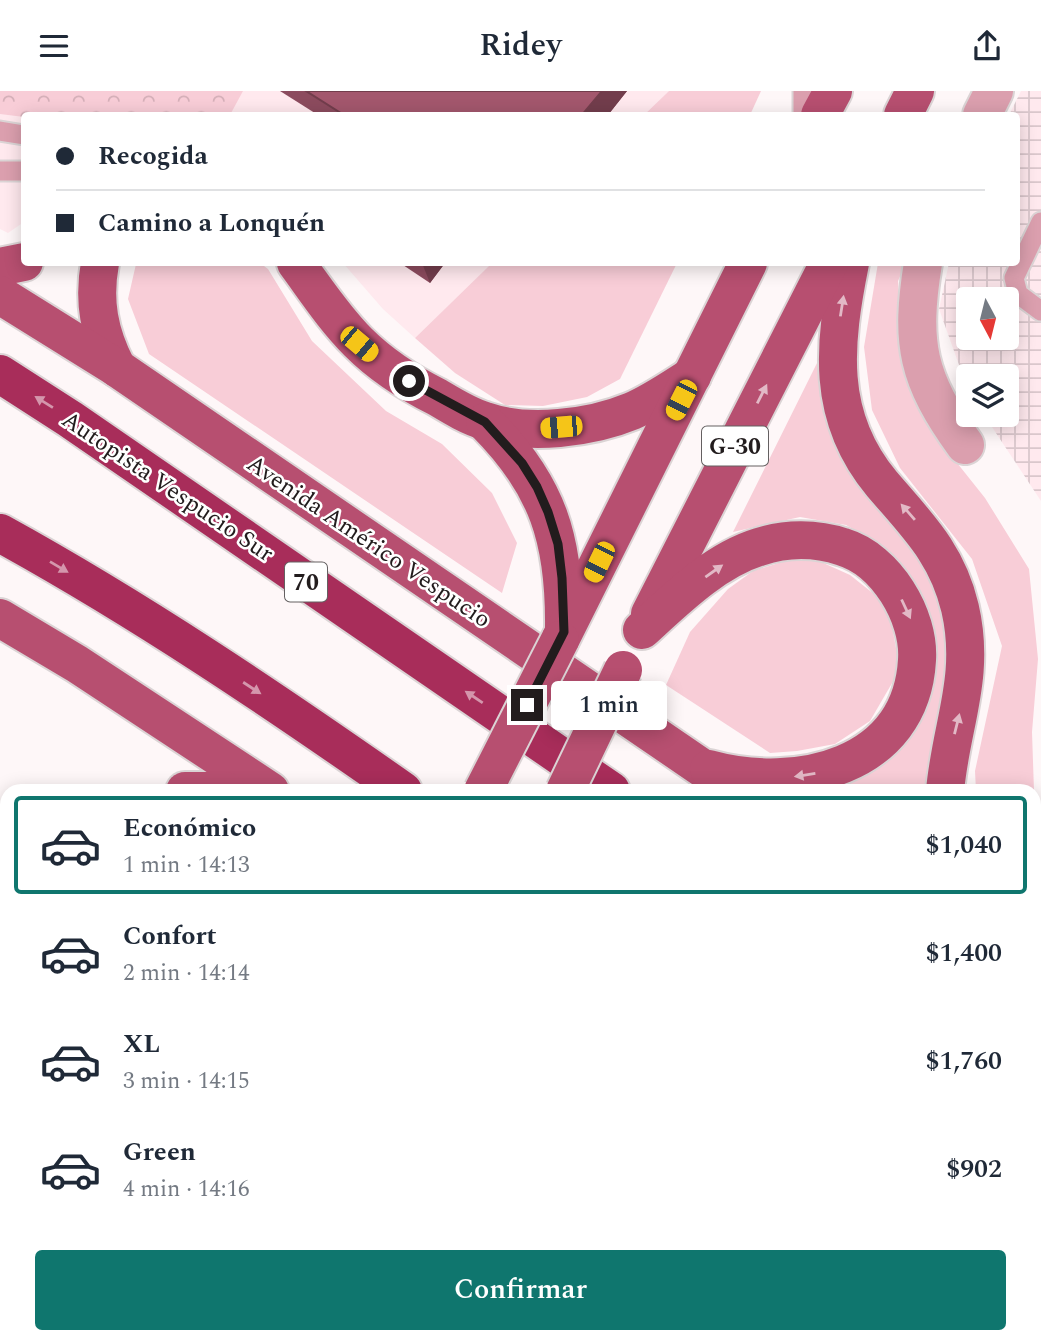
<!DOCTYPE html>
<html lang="es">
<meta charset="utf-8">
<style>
:root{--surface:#fff;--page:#f2f2f3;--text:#1f2937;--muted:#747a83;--line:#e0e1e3;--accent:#0f766e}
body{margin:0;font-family:Spectral,serif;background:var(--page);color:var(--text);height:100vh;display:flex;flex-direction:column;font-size:26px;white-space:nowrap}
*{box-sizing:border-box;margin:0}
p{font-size:23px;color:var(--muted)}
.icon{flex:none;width:38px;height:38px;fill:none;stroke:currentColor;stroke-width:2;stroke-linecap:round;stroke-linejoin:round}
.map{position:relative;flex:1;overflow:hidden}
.drawer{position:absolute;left:0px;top:693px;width:1041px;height:560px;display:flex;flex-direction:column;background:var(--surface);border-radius:21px 21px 0 0;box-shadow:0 4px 18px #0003}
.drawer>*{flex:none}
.banner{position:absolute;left:21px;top:21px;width:999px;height:154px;border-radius:7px;box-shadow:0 4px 18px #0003;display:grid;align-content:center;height:154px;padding:0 35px;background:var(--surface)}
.needle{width:46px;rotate:173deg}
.controls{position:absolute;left:956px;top:196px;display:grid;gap:14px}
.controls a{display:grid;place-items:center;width:63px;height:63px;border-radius:7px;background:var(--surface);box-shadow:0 4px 18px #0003;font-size:35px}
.end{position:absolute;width:32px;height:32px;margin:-16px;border:9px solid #221c1d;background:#fff;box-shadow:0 0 0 4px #fff}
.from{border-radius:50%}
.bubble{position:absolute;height:49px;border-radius:7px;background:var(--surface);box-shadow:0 4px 18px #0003;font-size:23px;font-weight:600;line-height:49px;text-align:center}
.car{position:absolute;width:21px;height:42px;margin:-21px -10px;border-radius:9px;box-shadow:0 0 5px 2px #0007;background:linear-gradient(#f5c518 24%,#345 0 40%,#f5c518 0 76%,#345 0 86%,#f5c518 0)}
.banner b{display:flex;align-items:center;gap:24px;height:66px;font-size:26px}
.banner b+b{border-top:2px solid var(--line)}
.banner i{width:18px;height:18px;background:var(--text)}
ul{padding:12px 0 0;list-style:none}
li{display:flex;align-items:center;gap:21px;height:98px;margin:0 14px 10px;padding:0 21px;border:4px solid transparent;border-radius:7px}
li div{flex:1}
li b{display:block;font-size:26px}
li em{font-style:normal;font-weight:600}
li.active{border-color:var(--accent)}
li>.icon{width:63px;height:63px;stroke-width:1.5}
.cta{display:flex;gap:14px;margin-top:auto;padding:14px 35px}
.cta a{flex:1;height:80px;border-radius:7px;background:var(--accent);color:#fff;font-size:28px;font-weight:600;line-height:80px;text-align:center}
header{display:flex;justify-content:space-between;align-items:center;height:91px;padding:0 35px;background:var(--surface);font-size:32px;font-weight:600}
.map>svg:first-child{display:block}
.built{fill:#ffe9ee}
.industrial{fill:url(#industrial-grid);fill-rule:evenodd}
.grass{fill:#f8cdd7}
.park{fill:url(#park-crowns)}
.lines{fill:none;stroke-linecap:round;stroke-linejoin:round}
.lane-casing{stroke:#dbd4d5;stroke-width:23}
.street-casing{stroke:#dbd4d5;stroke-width:42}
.secondary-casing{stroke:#dbd4d5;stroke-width:42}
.primary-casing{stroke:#dbd4d5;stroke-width:42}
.highway-casing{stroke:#dbd4d5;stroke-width:42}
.lane{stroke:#db9fae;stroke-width:19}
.street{stroke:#db9fae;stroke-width:38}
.secondary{stroke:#c77289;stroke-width:38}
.primary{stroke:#b74f70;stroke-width:38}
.highway{stroke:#a82d5a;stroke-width:38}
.primary-bridge-casing{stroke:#dbd4d5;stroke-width:42;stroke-linecap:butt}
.primary-bridge{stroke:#b74f70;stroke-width:38}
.wall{fill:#8c4b5e}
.shaded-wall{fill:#723d4c}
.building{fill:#a3576d;stroke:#723d4c;stroke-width:2}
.oneway{fill:#e2b9c6}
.oneway2{fill:#d496ac}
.route{stroke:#221c1d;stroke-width:9}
.labels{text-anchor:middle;stroke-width:5;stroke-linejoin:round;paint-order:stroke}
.shield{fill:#fff;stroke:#646061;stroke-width:2}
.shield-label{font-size:23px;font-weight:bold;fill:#221c1d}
.street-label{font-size:24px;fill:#221c1d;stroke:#fff}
</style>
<header><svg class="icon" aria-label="menu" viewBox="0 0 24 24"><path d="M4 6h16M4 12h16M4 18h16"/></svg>Ridey<svg class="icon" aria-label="share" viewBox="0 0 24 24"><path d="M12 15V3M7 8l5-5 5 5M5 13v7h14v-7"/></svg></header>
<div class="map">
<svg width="1041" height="1253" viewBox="0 0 1041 1253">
<defs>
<pattern id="industrial-grid" width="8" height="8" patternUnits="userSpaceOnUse" patternTransform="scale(1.75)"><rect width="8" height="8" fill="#ffe9ee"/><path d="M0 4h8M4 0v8" fill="none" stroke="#dac7cc"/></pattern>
<pattern id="park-crowns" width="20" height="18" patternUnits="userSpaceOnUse" patternTransform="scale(1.75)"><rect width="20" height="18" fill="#f8cdd7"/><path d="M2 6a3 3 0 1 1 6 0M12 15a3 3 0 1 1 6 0" fill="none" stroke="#d4afb8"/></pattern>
</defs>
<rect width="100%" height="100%" fill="#fef7f8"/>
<g class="built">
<path d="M0,0H669L644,24H24V131L8,142L0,138Z"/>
<path d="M343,172H492L415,247L383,218Z"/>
</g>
<path class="industrial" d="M1021,0H1041V410L984,324H1006V285H968V299L939,218L949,172H1017V24H1009ZM968,208H1006V247H968Z"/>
<g class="grass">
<path d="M669,0H761L750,24H644Z"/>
<path d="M138,172H260L268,178L312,250L386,320L442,353L492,402L517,452L502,502L149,263L128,208L136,173Z"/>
<path d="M492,172H677L620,288L587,306L543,315L505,314L455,282L415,247Z"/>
<path d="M878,172H906L898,190L904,274L930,338L985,407L1029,478L1038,568L1032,641L1034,700H976L975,680L1002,555L972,468L900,377L872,319L864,256Z"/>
<path d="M820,266L924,466L947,518L952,578L926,700H824L884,666L909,488L877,452L846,434L800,426L733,441Z"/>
<path d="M785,470H819L850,484L874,503L890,524L897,563L895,587L870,630L835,653L797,660L770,662L666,594L690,541L728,498L753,480Z"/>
<path d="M1034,701L1036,737L1041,750V851L1034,845Z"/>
</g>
<path class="park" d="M0,0H243L230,24L24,26L0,23Z"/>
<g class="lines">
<g class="lane-casing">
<g id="lane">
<path d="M803,24V0"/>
<path d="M0,40L24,44"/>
<path d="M0,80H24"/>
<path d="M1041,131L1014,187L1018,203L1041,220"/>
</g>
</g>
<g class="street-casing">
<g id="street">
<path d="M982,24L994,0"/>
<path d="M923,172C910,252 917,288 965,354"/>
<path d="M973,1246L982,1253"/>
<path d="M565,1253L573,1246"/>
<path d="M889,1253L897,1246"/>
</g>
</g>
<g class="secondary-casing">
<path id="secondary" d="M356,1253L359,1246"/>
</g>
<g class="primary-casing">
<g id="primary">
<path d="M820,24L833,0"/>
<path d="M903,24L915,0"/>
<path d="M100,172C93,210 99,242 117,277"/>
<path d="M296,172C316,199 334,227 358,251C381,274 409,292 437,306C452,315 468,325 485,330C528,345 591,337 632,320C653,311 673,297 692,285"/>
<path d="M850,172C834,252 825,325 882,393C917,434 947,462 960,517C976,586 951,633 945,700"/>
<path d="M0,176L24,171"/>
<path d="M0,204L117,277L736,700"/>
<path d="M485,331C548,394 565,449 564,537"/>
<path d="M650,523L829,172"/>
<path d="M0,527L77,573L270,700"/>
<path d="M642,539C676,508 714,470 759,456C786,447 816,447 843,456C886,469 920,525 917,569C911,677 796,702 709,678"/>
<path d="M560,549L748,172"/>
<path d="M185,700H226"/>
<path d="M1034,905L1041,910"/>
<path d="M1034,1245L1041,1250"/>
<path d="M212,1253L215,1246"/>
<path d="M302,1253L306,1246"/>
</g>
</g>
<g class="highway-casing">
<g id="highway">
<path d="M0,283L70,328L611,700"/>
<path d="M0,442C140,519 273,609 403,700"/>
<path d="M1034,992L1041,996"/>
<path d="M1034,1144L1041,1149"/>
</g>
</g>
<use href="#lane" class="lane"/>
<use href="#street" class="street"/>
<use href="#secondary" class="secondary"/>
<use href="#primary" class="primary"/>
<use href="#highway" class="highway"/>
<g class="primary-bridge-casing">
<g id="primary-bridge">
<path d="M483,700L560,549"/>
<path d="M565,700L623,579"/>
</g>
</g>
<use href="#primary-bridge" class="primary-bridge"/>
</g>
<g class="wall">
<path d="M280,0H627L608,24H318Z"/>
<path d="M400,172H445L430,192Z"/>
<path d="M693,1246H840L837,1253H714Z"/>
</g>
<g class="shaded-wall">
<path d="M602,0H627L608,24H582Z"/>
<path d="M422,172H445L430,192Z"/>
<path d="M519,1246H527L525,1253H516Z"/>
<path d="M658,1246H667L664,1253H656Z"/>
<path d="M775,1246H777L780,1253H772Z"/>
<path d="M831,1246H840L837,1253H829Z"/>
</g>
<g class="building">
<path d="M306,0H602L582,24H344Z"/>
<path d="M481,1246H519L516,1253H478Z"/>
<path d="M620,1246H658L656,1253H618Z"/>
<path d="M725,1246H775L772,1253H735L736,1250Z"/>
<path d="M787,1246H831L829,1253H808Z"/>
<path d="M423,1247L442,1253H421Z"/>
</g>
<defs><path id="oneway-solid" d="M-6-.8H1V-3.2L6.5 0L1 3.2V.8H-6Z" transform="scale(1.75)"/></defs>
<g class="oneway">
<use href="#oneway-solid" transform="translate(842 215) rotate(-81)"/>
<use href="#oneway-solid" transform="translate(762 303) rotate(-63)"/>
<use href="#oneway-solid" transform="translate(908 421) rotate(-131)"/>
<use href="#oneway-solid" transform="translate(714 480) rotate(-35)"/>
<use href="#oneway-solid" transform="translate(906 518) rotate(65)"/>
<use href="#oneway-solid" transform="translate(957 633) rotate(-76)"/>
<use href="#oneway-solid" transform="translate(805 684) rotate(171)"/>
</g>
<g class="oneway2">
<use href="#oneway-solid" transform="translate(44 311) rotate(-148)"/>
<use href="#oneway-solid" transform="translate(59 476) rotate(31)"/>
<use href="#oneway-solid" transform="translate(252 597) rotate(33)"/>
<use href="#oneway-solid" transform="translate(474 606) rotate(-146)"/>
</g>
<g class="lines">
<path class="route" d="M409,290L485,331L522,372L537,396L548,421L558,453L562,487L564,541L527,614"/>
</g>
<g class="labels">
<g class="shield">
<rect x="702" y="335.5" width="66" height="39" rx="5"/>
<rect x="285" y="471.5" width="42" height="39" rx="5"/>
</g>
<g class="shield-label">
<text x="735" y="363">G-30</text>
<text x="306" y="499">70</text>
</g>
<g class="street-label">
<text transform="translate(168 395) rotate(34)" y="8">Autopista Vespucio Sur</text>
<text transform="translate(369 450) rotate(34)" y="8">Avenida Américo Vespucio</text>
</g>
</g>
</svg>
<div class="controls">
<a><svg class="needle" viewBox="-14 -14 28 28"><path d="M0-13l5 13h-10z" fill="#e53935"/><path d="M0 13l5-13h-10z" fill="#747a83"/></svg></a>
<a><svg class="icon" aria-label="layers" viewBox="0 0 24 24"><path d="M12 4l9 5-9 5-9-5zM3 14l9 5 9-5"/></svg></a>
</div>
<i class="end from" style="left:409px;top:290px"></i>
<i class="end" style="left:527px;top:614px"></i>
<div class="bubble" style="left:551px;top:590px;width:116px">1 min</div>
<i class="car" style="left:359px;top:253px;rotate:130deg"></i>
<i class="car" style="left:681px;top:309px;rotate:207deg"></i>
<i class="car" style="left:561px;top:336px;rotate:265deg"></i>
<i class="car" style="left:599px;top:471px;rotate:206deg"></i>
<div class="banner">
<b><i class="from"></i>Recogida</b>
<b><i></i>Camino a Lonquén</b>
</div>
<section class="drawer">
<ul>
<li class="active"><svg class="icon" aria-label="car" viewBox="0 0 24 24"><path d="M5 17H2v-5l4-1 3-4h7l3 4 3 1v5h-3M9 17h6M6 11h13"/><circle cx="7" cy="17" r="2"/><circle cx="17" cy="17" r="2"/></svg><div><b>Económico</b><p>1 min · 14:13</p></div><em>$1,040</em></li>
<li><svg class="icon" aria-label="car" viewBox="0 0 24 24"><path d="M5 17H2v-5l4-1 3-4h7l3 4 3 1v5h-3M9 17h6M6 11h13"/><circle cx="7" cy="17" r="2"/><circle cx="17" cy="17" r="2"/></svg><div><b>Confort</b><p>2 min · 14:14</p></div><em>$1,400</em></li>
<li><svg class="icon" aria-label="car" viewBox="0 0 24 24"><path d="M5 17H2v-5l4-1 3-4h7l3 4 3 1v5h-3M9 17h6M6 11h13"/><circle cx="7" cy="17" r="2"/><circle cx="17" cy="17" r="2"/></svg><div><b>XL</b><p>3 min · 14:15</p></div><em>$1,760</em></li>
<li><svg class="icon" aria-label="car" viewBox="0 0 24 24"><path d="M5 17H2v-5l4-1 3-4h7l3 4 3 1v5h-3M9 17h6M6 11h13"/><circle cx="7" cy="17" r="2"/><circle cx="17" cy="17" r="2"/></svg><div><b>Green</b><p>4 min · 14:16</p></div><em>$902</em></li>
</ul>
<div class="cta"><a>Confirmar</a></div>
</section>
</div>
